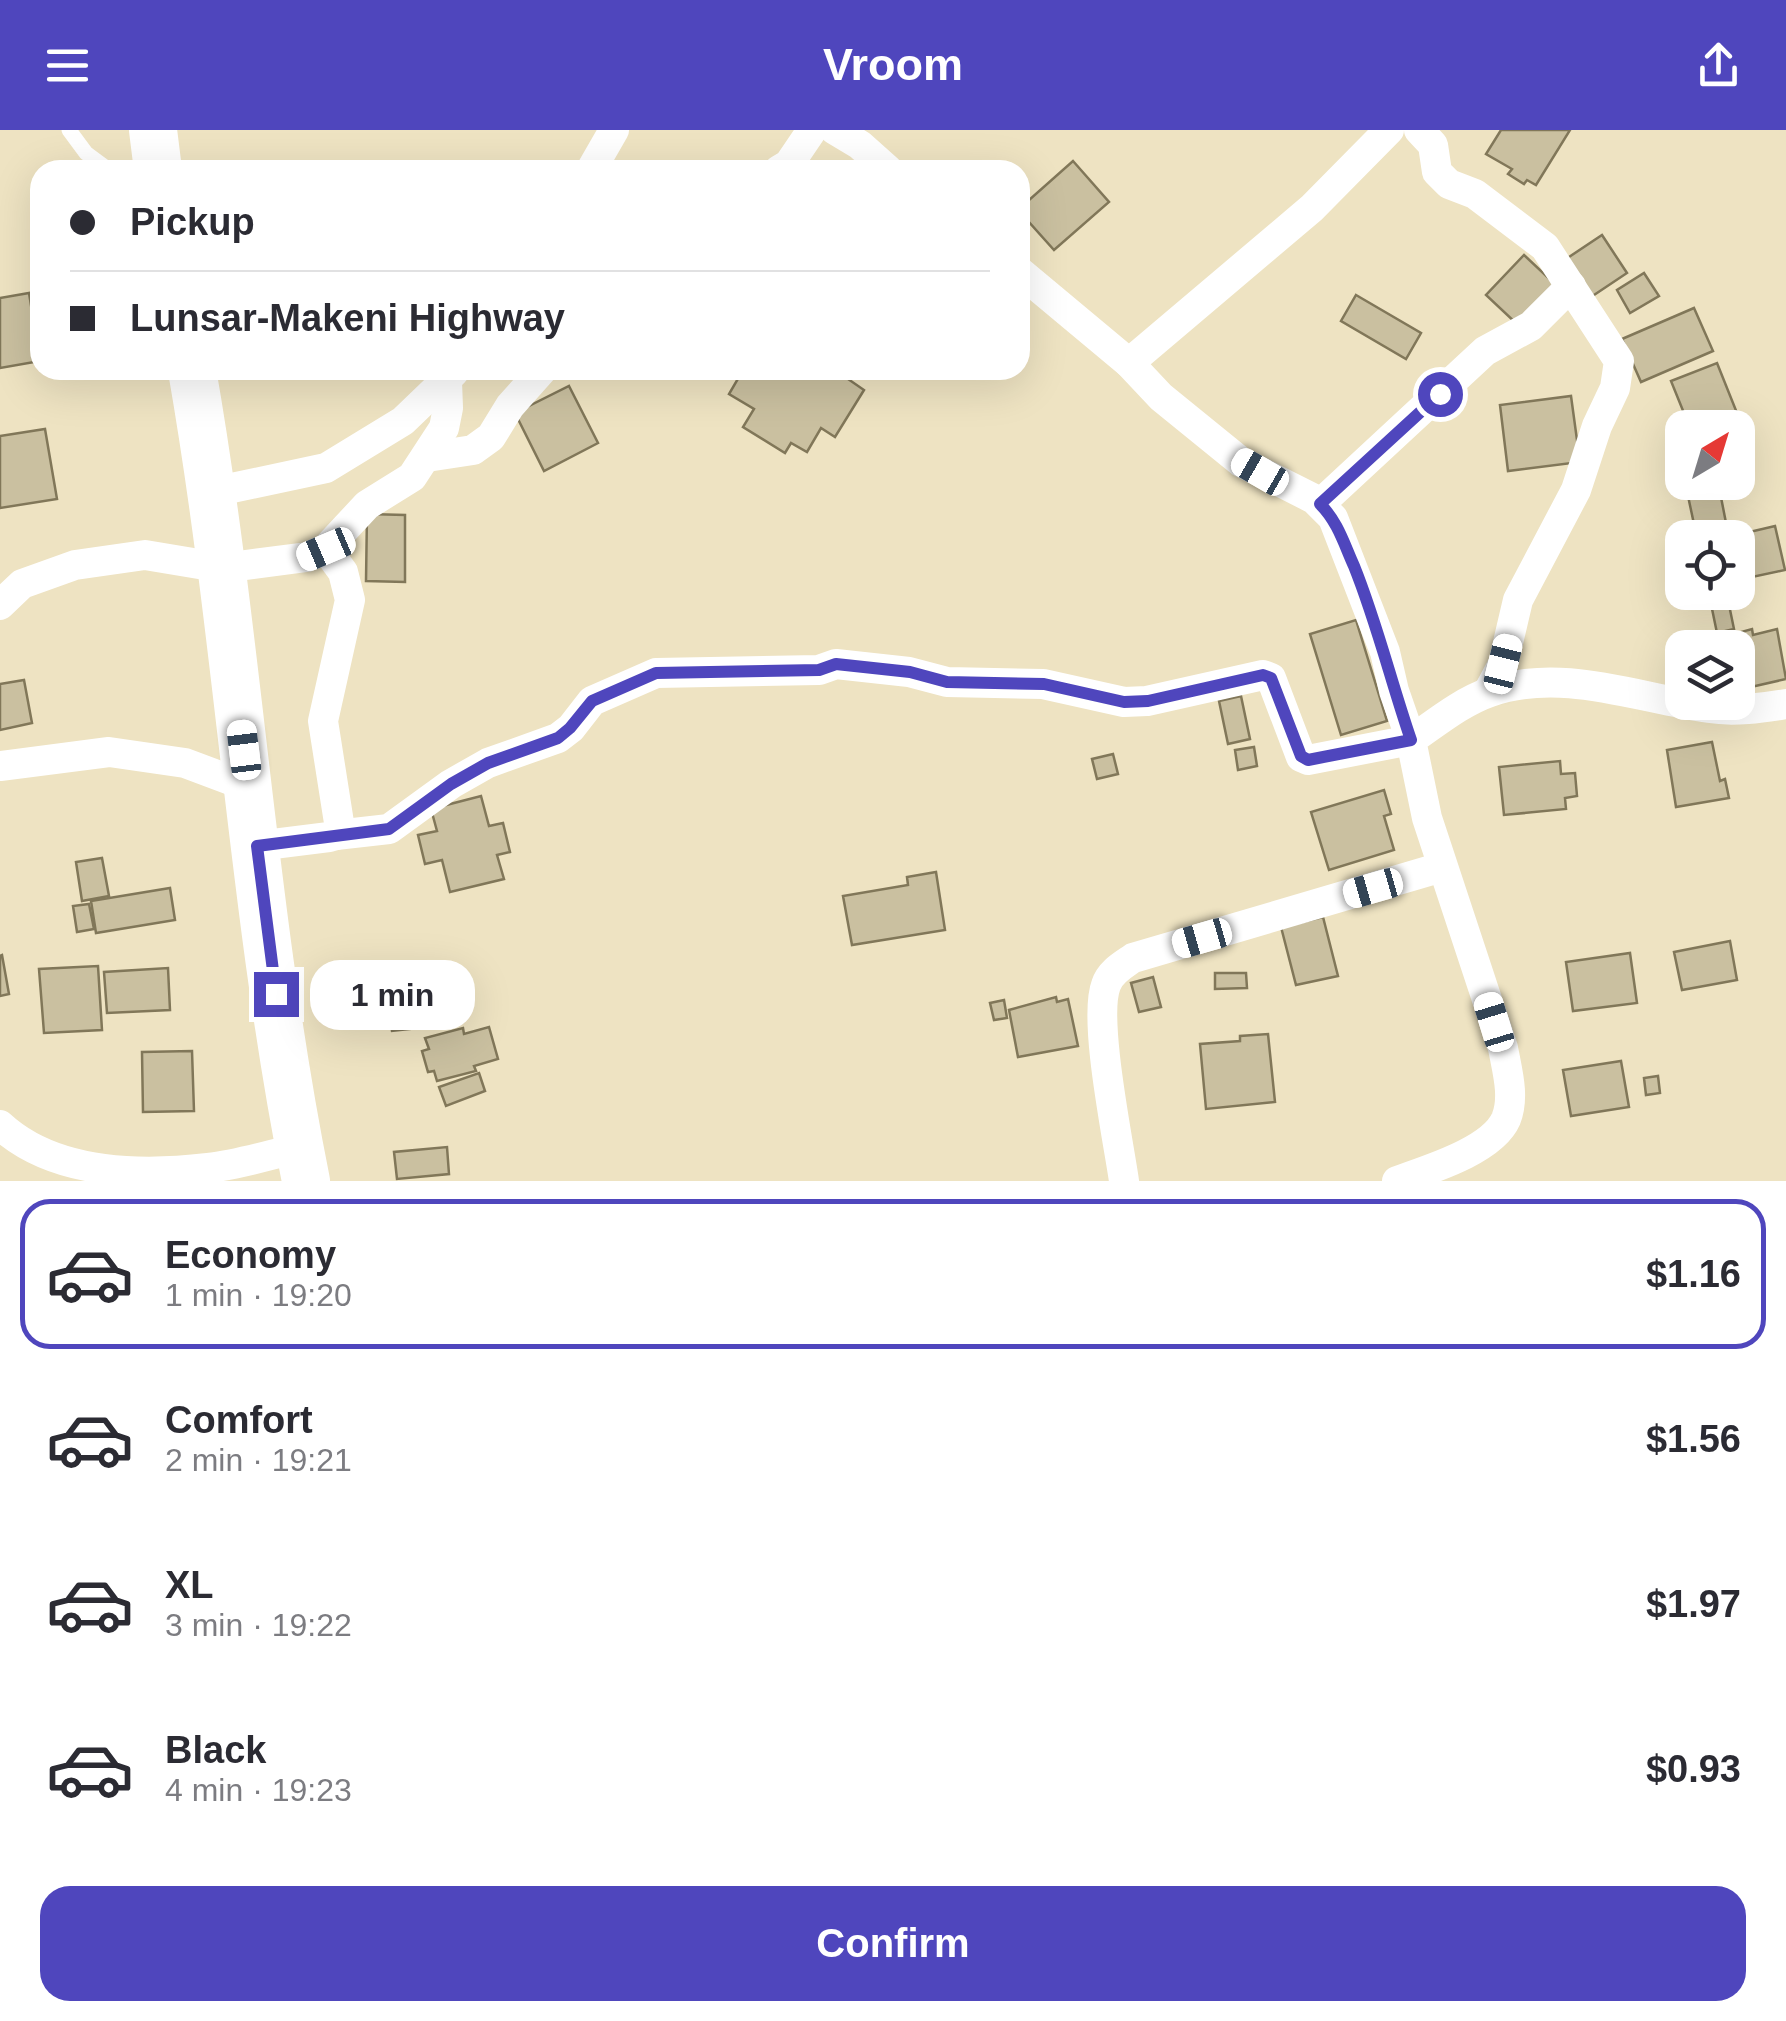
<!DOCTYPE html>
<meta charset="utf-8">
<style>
:root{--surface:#fff;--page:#f2f2f3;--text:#2b2b33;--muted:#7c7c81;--line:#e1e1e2;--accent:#4f46bd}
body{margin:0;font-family:Helvetica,sans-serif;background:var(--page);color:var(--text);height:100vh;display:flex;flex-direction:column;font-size:38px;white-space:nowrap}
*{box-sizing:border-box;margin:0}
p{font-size:32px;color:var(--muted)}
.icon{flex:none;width:55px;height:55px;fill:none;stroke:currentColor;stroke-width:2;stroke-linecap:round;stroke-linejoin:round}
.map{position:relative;height:1051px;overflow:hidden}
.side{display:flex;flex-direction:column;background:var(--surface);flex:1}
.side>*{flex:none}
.guide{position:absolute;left:30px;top:30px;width:1000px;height:220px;border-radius:30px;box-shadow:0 10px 40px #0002;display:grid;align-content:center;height:220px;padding:0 40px;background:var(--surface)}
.needle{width:65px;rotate:38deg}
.controls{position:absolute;left:1665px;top:280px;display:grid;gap:20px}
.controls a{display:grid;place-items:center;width:90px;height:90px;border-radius:20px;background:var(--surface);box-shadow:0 10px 40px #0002;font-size:50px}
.end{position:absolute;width:45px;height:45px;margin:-22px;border:12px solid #4f46bd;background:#fff;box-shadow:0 0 0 5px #fff}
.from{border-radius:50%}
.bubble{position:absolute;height:70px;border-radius:30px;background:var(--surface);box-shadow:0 10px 40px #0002;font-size:32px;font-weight:600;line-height:70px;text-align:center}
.car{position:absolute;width:30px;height:60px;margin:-30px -15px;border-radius:12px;box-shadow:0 0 8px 2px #0007;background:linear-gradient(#fff 24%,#345 0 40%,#fff 0 76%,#345 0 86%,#fff 0)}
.guide b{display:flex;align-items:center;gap:35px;height:95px;font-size:38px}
.guide b+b{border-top:2px solid var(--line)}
.guide i{width:25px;height:25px;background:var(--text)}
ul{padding:18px 0 0;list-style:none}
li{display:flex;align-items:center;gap:30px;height:150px;margin:0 20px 15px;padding:0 20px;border:5px solid transparent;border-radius:30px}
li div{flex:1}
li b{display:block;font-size:38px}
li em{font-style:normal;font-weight:600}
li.current{border-color:var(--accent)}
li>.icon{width:90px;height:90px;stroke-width:1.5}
.action{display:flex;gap:20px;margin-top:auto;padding:20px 40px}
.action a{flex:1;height:115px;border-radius:30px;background:var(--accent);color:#fff;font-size:40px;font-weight:600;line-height:115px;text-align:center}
header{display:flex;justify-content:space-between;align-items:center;height:130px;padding:0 40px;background:var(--accent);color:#fff;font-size:45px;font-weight:600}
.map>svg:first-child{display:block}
.building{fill:#cac0a0;stroke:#817759;stroke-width:2.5}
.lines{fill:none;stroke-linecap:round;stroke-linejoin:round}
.service{stroke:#fff;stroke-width:15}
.minor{stroke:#fff;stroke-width:30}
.primary{stroke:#fff;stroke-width:48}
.route{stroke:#4f46bd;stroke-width:12}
</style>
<header><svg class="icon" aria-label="menu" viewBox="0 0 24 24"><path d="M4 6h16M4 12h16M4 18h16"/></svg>Vroom<svg class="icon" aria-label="share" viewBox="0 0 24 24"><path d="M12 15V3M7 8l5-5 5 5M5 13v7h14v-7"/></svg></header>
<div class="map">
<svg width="1786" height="1051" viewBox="0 0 1786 1051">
<rect width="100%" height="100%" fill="#eee3c2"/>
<g class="building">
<path d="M1501,0H1570L1536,55L1527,50L1524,54L1508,44L1512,39L1486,24Z"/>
<path d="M1073,31L1109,72L1054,120L1020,82V78Z"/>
<path d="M1602,105L1627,143L1591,167L1566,129Z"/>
<path d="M1524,125L1557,156L1519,196L1486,165Z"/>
<path d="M1644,143L1659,166L1630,183L1617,160Z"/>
<path d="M29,163L40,231L0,238V168Z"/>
<path d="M1356,165L1421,203L1406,229L1341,191Z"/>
<path d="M1694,178L1713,221L1641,252L1622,209Z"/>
<path d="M1717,233L1739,288L1714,298H1690L1671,251Z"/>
<path d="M743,240H788L798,246L802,240H835L864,260L835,307L821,298L807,322L791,313L785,323L743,297L754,279L729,264Z"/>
<path d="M569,256L598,313L544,341L515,283Z"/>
<path d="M1571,266L1580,332L1508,341L1500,275Z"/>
<path d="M45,299L57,369L0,378V306Z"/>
<path d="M1742,333L1746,350L1738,352V334Z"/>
<path d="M1685,352H1718L1728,403L1697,408Z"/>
<path d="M367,384L405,385V452L366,451Z"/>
<path d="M1775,396L1785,440L1738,450V408H1724Z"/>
<path d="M1728,470L1734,499L1717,503L1711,474Z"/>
<path d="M1356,490L1387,591L1341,605L1310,504Z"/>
<path d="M1752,499L1753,505L1777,499L1786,549L1738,560V518H1727L1725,512L1743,508L1741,502Z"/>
<path d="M24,550L32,593L0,600V554Z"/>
<path d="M1241,566L1250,609L1228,614L1219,571Z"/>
<path d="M1712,612L1720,651L1725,649L1729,668L1676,677L1667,620Z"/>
<path d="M1254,617L1257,636L1238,640L1235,620Z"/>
<path d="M1113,624L1118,644L1097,649L1092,629Z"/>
<path d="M1560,631L1561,644L1575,643L1577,666L1565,668L1566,679L1504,685L1499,637Z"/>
<path d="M1384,660L1391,684L1384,686L1394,720L1329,740L1311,682Z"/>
<path d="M481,666L489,696L503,693L510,722L497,725L504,749L450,762L442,730L425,734L418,705L437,701L431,679Z"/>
<path d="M102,728L109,766L82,771L76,732Z"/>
<path d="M936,742L945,800L852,815L843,766L908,755L907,747Z"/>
<path d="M170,758L175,790L96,803L91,771Z"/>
<path d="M89,774L94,799L77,802L73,776Z"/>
<path d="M1323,787L1338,846L1296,855L1281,797Z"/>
<path d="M1730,811L1737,850L1682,860L1674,822Z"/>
<path d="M1630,823L1637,873L1573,881L1566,832Z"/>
<path d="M2,825L9,864L0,866V826Z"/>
<path d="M98,836L102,900L44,903L39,839Z"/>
<path d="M168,838L170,880L107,883L104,842Z"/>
<path d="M1215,843H1246L1247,858L1215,859Z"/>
<path d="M1153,847L1161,877L1139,882L1131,853Z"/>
<path d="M450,867L454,896L437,898L433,870Z"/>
<path d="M1056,867L1057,872L1068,869L1078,916L1018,927L1009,880Z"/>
<path d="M1004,870L1007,888L994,890L990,873Z"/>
<path d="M425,872L429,897L392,901L389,877Z"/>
<path d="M489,897L498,929L474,936L476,941L437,951L434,941L428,942L422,921L429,919L425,908L463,898L464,904Z"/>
<path d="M1268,904L1275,972L1206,979L1200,914L1240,911V906Z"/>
<path d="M192,921L194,981L143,982L142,922Z"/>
<path d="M1621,931L1629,977L1571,986L1563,940Z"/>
<path d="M479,943L485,961L446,976L439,957Z"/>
<path d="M1658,946L1660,963L1646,965L1644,948Z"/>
<path d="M447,1017L449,1044L397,1049L394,1022Z"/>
</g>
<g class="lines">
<path class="service" d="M69,0L86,23L109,40"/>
<g class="minor">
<path d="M835,0L860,15L888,40"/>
<path d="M1419,0L1433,15L1437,42L1449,54L1475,64L1545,117L1619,231L1615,258L1597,296L1576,360L1518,470L1503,534L1488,562"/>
<path d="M591,40L614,0"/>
<path d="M779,40L789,34L812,0"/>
<path d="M1020,142L1129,233L1312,78L1389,0"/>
<path d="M427,327L473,320L491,307L510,276L542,240"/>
<path d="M213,362L326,338L403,291L454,242"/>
<path d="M1320,374L1485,221L1531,196L1571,156"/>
<path d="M0,475L22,454L75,435L145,425L223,438L307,427L326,419L367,375L412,347L444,298L448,278L447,251"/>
<path d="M0,636L109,622L185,633L249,657"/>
<path d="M336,705L389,699L451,654L488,633L558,608L571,598L592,571L656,543L819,540L836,534L909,542L947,552L1043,554L1124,572L1147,571L1263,545L1271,548L1301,627L1308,630L1411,610L1394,561L1385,522L1333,388L1314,369L1241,332L1161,267L1129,233"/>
<path d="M257,716L329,707L336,705L340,699L323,591L350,470L343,442L326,419"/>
<path d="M0,995C53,1044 139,1046 208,1038C238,1035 269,1025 299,1018"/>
<path d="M1124,1051C1118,1009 1093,889 1106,855C1110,842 1123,835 1133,828L1442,737"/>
<path d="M1397,1051C1427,1040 1492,1021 1506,989C1515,967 1507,940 1503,918L1427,688L1411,610C1436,593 1461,572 1490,562C1562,537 1637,568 1709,578C1734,582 1762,578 1786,574"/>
</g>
<g class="primary">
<path d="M153,0L158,40"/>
<path d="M192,240C239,509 252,783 306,1051"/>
</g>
</g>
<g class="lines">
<path class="route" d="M276,864L257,716L389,699L451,654L488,633L558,608L570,598L592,571L656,543L819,540L836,534L910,542L947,552L1044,554L1124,572L1148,571L1263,545L1271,548L1301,626L1308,630L1411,610C1391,552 1377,493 1354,436C1344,414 1338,392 1320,374L1440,264"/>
</g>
</svg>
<div class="controls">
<a><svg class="needle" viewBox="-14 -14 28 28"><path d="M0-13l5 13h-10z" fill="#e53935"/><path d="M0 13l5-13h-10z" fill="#7c7c81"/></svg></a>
<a><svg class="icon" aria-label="locate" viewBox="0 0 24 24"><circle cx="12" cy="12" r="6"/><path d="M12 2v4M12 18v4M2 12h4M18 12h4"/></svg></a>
<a><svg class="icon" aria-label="layers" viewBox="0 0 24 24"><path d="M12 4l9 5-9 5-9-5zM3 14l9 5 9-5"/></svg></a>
</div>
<i class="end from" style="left:1440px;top:264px"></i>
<i class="end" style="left:276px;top:864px"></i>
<div class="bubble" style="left:310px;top:830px;width:165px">1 min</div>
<i class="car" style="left:1260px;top:342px;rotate:300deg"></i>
<i class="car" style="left:326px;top:419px;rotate:247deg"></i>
<i class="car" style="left:1503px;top:534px;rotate:14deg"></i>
<i class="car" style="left:244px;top:620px;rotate:353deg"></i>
<i class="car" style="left:1373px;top:758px;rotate:254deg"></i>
<i class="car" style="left:1202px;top:808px;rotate:254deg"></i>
<i class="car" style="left:1494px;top:892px;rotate:343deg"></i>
<div class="guide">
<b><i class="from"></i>Pickup</b>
<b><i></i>Lunsar-Makeni Highway</b>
</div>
</div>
<section class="side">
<ul>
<li class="current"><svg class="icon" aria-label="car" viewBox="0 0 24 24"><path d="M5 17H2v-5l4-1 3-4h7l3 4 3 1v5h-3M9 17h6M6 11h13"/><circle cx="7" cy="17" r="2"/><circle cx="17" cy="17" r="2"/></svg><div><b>Economy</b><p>1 min · 19:20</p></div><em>$1.16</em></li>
<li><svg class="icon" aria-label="car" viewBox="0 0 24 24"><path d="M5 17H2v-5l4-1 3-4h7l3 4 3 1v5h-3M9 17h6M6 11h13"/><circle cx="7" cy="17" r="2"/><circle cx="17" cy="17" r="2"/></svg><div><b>Comfort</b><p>2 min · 19:21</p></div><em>$1.56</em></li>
<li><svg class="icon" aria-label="car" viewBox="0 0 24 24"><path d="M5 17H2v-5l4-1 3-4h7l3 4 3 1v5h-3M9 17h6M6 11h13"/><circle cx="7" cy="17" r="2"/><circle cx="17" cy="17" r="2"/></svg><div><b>XL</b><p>3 min · 19:22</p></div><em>$1.97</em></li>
<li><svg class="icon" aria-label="car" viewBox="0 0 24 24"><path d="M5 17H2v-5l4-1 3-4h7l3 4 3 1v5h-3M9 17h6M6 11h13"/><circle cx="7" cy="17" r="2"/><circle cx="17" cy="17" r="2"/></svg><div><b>Black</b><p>4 min · 19:23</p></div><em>$0.93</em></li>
</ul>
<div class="action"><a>Confirm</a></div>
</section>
